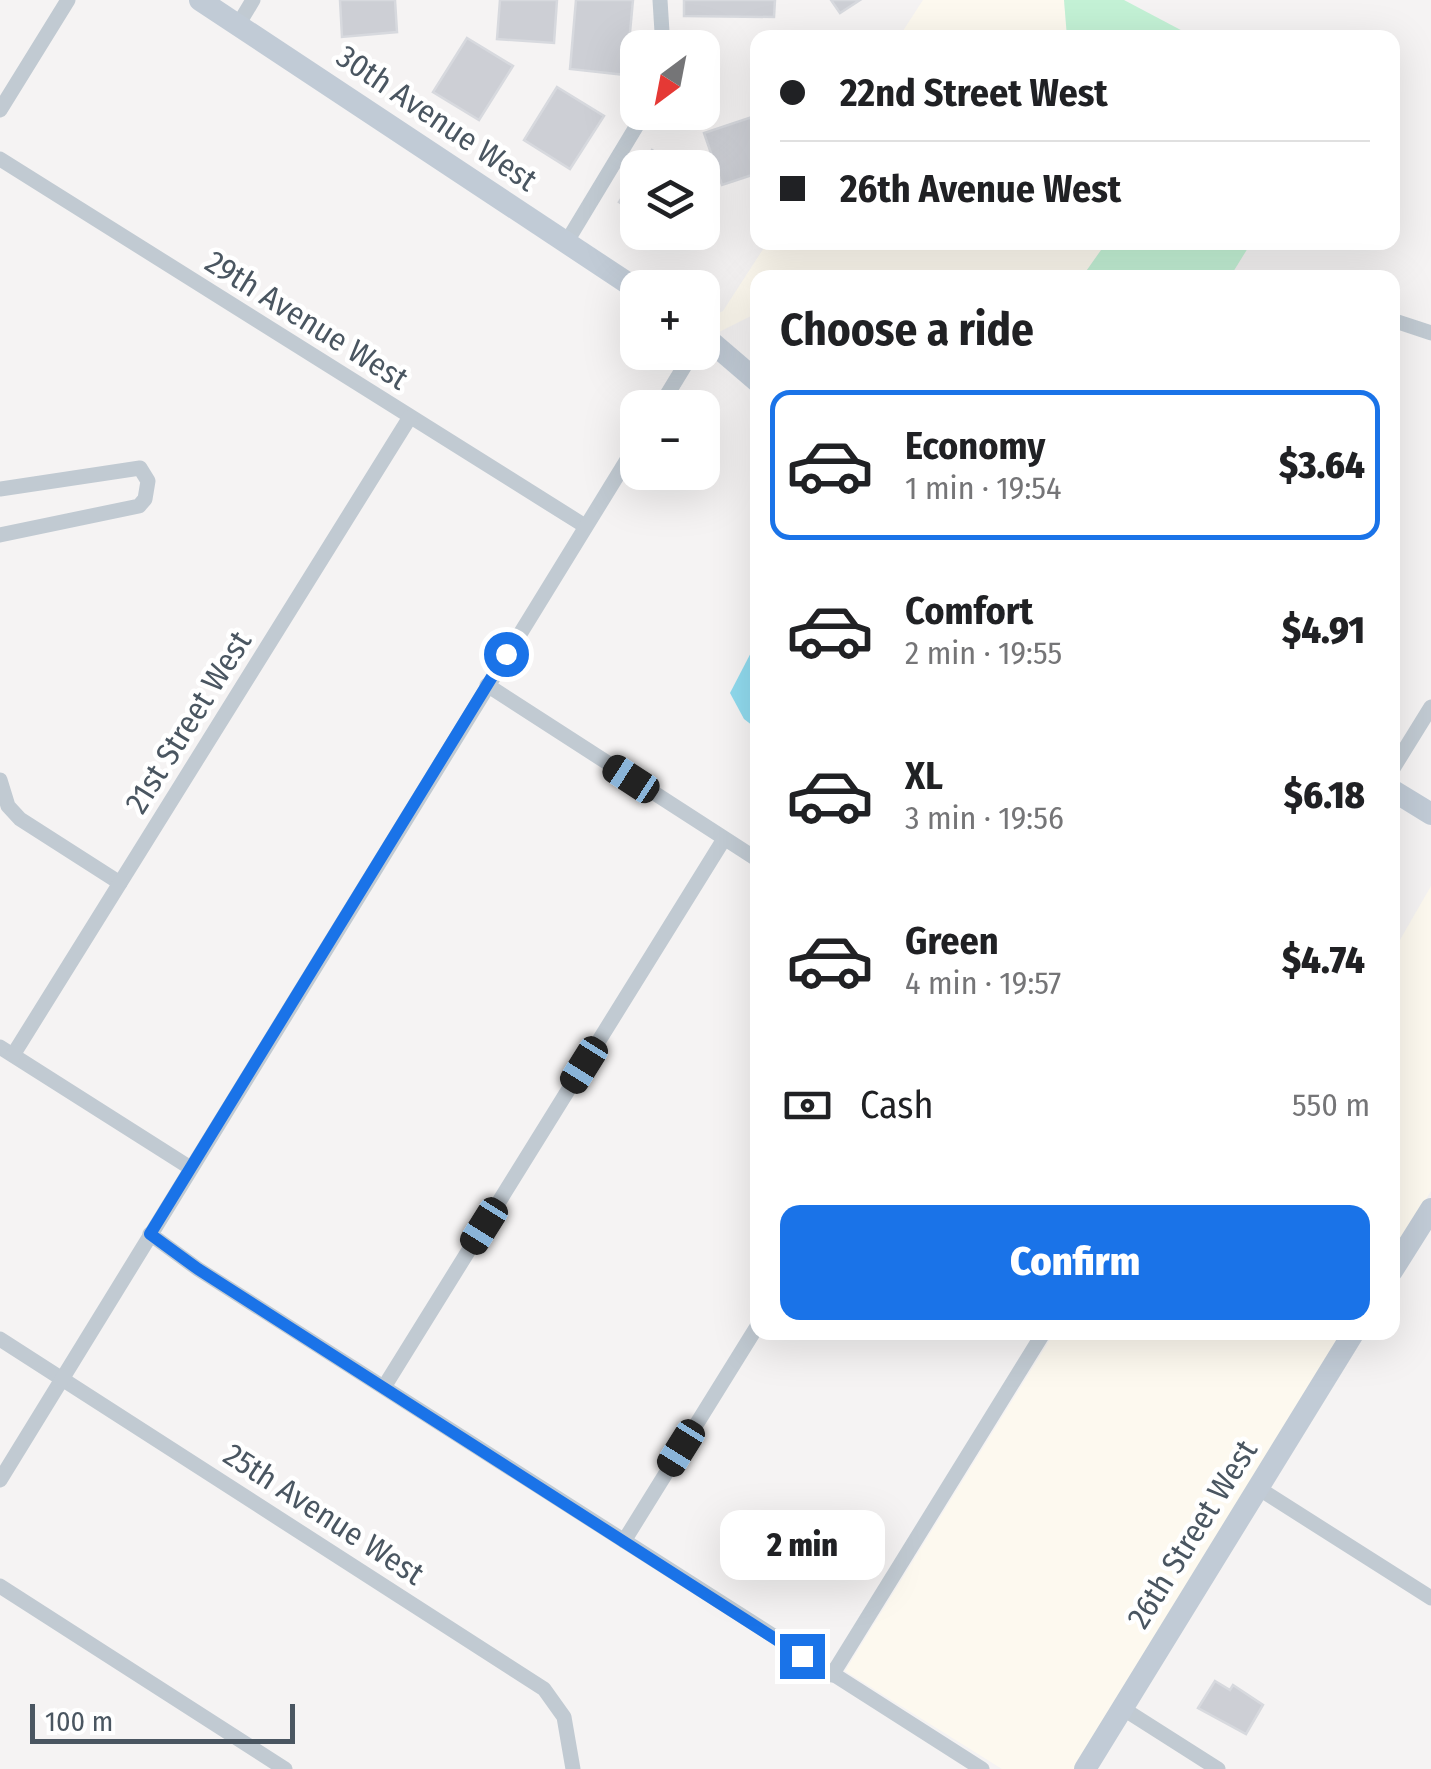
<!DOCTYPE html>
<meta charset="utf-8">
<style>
:root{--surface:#fff;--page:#f2f2f2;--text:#202124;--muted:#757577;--line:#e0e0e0;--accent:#1a73e8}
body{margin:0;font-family:"Fira Sans Condensed",sans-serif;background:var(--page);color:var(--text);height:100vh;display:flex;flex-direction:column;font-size:38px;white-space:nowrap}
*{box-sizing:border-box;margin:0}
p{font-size:32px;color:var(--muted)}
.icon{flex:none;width:55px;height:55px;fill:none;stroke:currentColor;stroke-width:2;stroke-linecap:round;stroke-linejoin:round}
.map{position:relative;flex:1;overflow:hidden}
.panel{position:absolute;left:750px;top:270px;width:650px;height:1070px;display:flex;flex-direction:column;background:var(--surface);border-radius:20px;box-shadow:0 10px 40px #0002}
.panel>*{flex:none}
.top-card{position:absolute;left:750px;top:30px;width:650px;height:220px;border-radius:20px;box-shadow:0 10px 40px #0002;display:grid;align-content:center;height:220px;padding:0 30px;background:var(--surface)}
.needle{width:65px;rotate:212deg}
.buttons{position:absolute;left:620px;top:30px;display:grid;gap:20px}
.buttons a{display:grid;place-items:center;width:100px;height:100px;border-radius:20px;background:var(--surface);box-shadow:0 10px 40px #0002;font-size:50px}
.scale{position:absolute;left:30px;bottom:25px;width:265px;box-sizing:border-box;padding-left:10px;border:5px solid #4a5661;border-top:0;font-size:28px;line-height:35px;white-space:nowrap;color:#4a5661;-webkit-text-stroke:8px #fff;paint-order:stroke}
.end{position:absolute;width:45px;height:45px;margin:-22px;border:12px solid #1a73e8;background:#fff;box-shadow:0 0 0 5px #fff}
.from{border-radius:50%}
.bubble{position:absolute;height:70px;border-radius:20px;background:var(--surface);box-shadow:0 10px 40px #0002;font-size:32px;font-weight:800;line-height:70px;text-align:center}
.car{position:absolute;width:30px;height:60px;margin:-30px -15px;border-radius:12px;box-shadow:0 0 8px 2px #0007;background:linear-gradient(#222 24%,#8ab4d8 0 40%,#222 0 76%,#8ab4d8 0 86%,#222 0)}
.top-card b{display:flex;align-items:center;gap:35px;height:95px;font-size:38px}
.top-card b+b{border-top:2px solid var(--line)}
.top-card i{width:25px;height:25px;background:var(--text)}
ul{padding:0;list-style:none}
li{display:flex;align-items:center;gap:30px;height:150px;margin:0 20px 15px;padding:0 10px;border:5px solid transparent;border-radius:20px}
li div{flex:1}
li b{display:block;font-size:38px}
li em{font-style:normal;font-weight:800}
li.on{border-color:var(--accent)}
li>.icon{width:90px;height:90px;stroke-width:1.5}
h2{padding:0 30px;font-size:45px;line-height:120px}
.pay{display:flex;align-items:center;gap:25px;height:110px;padding:0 30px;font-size:38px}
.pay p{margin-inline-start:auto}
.button{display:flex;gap:20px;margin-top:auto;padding:20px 30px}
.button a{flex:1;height:115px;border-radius:20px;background:var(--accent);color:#fff;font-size:40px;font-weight:800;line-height:115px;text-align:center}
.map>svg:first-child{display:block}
.commercial{fill:#fdf9ef}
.green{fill:#c3f1d5}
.water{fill:#90daee}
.building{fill:#cdcfd5;stroke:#d7d9de;stroke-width:2.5}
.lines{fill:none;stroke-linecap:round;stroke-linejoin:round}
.street{stroke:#c1cad2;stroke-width:15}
.secondary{stroke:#c1cbd6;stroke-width:22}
.route{stroke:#1a73e8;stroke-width:12}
.labels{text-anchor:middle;stroke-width:9;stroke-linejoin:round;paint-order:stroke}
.street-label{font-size:32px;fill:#4a5661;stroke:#fff}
</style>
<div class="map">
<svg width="1431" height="1769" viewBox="0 0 1431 1769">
<rect width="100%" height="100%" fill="#f5f3f3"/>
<g class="commercial">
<path d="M923,0H1064L1067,37H899Z"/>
<path d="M767,243H1106L1082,277L758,278L757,313L719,332L703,321V311L714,315L723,311Z"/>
<path d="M1431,886V1191L1393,1253V952Z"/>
<path d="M1054,1333H1343L1074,1769H1002L845,1671Z"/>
</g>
<g class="green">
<path d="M1064,0H1124L1194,37H1067Z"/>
<path d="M1106,243V242L1251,243L1230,277H1082Z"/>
</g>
<path class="water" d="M757,641V729L744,719L730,693Z"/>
<g class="building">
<path d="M340,0H395L397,32L342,37Z"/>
<path d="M500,0H557L554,43L497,39Z"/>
<path d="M576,0H633L626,75L570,69Z"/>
<path d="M684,0H775L774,17L684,16Z"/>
<path d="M831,0H860L840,13Z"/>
<path d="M467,38L513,66L479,120L433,92Z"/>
<path d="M557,87L604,116L570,169L524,140Z"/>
<path d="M758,115V173L722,185L704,133Z"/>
<path d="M652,150L680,168H641Z"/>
<path d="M638,172V214L619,202Z"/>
<path d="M1215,1681L1230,1690L1233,1685L1263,1705L1246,1734L1198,1708Z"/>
</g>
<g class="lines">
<g class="street">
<path d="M660,0L663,48"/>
<path d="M238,25L253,0"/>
<path d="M702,60H712"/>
<path d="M0,110L68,0"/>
<path d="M0,159L585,526"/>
<path d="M566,243L645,112"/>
<path d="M1392,320L1431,333"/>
<path d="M659,408L693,352"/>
<path d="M0,489L140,468L148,481L145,499L139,506L0,535"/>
<path d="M487,685L758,860"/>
<path d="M1392,770L1431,707"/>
<path d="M0,780L8,806L20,819L120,883"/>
<path d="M0,1047L189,1167"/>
<path d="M13,1055L410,417"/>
<path d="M150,1234L198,1269L982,1769"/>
<path d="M0,1339L544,1689L564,1717L573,1769"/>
<path d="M384,1387L724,839"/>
<path d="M0,1480L638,442"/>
<path d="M1258,1488L1431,1598"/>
<path d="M624,1541L758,1325"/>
<path d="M0,1586L285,1769"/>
<path d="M832,1675L1044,1332"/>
<path d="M1122,1708L1218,1769"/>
</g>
<g class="secondary">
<path d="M200,0L638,290"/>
<path d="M702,334L758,382"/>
<path d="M1392,790L1431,814"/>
<path d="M1392,1271L1431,1209"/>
<path d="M1085,1769L1354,1332"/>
</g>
</g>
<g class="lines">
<path class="route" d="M506,654L150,1234L198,1269L802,1656"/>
</g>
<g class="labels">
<g class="street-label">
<text transform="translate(437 118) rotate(34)" y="11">30th Avenue West</text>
<text transform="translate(307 320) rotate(32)" y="11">29th Avenue West</text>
<text transform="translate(188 722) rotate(-58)" y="11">21st Street West</text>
<text transform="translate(324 1514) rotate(33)" y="11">25th Avenue West</text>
<text transform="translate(1192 1534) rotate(-58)" y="11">26th Street West</text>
</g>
</g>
</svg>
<div class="buttons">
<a><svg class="needle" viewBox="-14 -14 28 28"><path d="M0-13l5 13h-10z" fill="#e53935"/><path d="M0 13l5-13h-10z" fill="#757577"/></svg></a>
<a><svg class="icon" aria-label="layers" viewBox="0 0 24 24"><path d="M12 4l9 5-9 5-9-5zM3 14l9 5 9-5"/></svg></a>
<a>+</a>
<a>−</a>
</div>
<div class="scale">100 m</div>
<i class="end from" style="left:506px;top:654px"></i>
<i class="end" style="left:802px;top:1656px"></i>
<div class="bubble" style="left:720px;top:1510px;width:165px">2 min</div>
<i class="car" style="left:631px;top:779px;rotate:303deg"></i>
<i class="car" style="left:584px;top:1065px;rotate:212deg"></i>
<i class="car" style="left:484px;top:1226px;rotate:212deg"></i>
<i class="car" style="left:681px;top:1448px;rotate:212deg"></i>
<div class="top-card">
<b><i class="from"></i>22nd Street West</b>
<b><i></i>26th Avenue West</b>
</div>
<section class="panel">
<h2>Choose a ride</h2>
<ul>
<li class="on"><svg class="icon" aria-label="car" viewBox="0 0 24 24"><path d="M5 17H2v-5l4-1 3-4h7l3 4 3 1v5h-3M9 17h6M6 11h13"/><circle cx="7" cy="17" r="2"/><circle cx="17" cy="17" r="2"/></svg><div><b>Economy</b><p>1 min · 19:54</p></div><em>$3.64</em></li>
<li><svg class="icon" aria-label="car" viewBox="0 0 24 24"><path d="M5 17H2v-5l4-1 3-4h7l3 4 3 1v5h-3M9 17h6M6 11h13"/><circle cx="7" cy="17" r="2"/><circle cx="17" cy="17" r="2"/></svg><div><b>Comfort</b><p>2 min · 19:55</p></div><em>$4.91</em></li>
<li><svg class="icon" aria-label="car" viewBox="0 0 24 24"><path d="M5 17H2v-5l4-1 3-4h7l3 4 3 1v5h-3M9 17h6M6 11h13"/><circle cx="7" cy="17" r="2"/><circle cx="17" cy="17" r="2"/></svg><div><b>XL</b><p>3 min · 19:56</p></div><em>$6.18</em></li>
<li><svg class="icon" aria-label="car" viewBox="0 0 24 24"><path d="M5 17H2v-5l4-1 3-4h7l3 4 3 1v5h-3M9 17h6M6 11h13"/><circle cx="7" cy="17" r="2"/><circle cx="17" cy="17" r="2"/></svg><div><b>Green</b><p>4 min · 19:57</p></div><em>$4.74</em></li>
</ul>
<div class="pay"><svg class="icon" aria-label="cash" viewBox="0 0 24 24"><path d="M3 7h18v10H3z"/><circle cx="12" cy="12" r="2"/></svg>Cash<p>550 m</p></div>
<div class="button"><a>Confirm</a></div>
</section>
</div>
